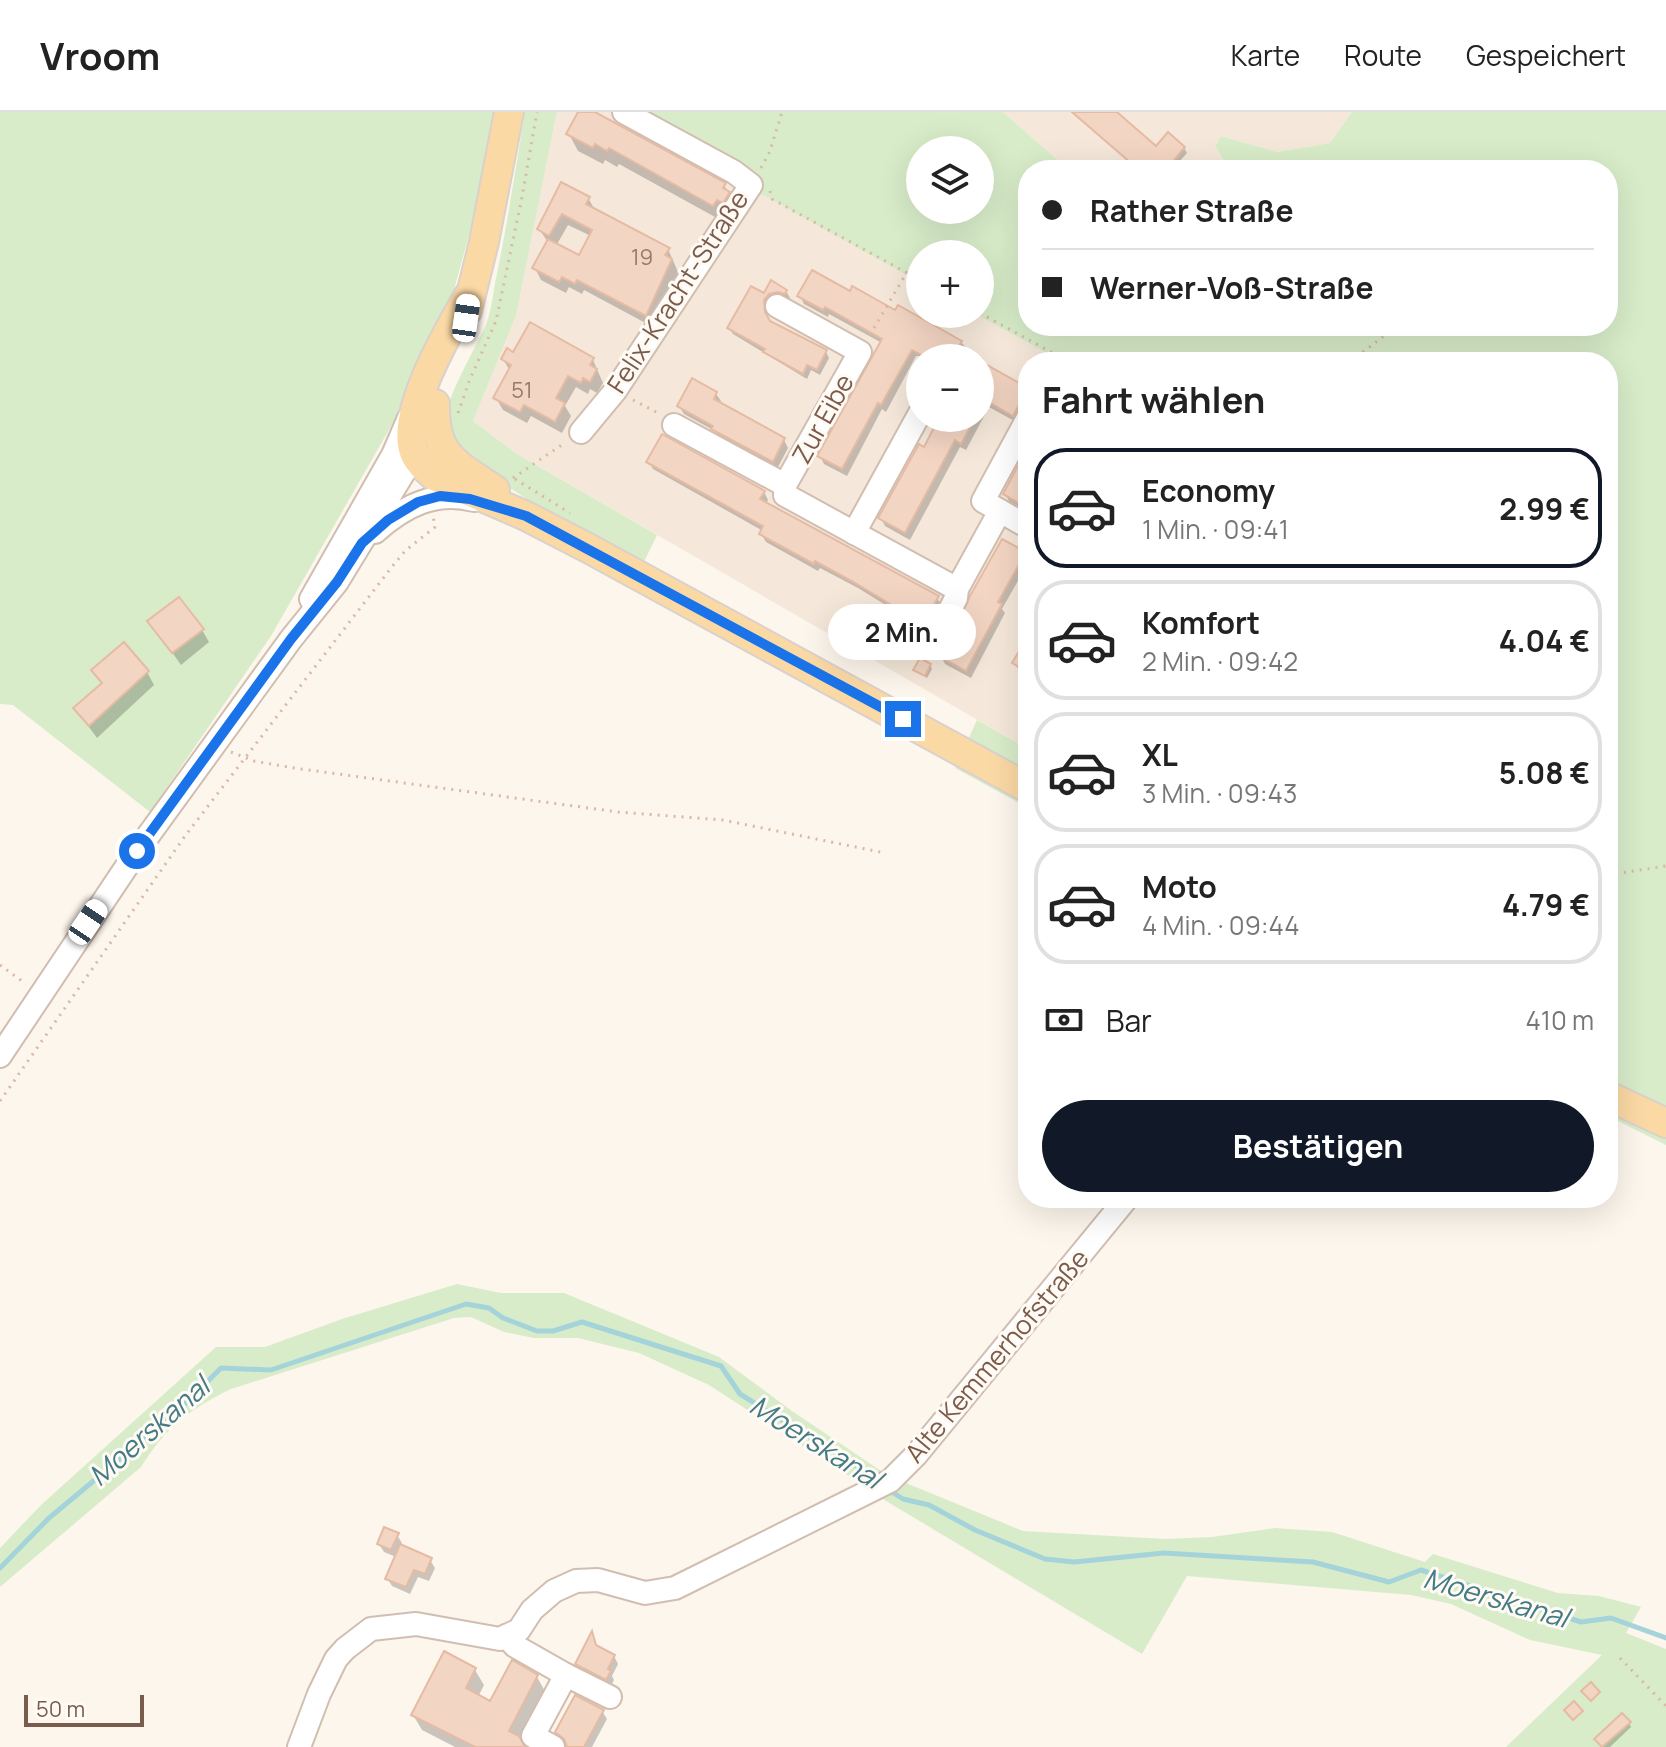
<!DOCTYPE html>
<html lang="de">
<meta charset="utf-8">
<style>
:root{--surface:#fff;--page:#f6f6f6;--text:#222;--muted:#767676;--line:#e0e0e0;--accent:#111827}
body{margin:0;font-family:Manrope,sans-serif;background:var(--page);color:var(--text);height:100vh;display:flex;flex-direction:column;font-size:30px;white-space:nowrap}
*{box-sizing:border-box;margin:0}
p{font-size:26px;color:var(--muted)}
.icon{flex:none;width:44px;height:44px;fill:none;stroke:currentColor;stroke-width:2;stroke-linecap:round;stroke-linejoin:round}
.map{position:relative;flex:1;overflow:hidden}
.details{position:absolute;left:1018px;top:240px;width:600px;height:856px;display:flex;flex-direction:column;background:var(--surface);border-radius:32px;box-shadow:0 8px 32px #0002}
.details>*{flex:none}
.banner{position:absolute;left:1018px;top:48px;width:600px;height:176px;border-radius:32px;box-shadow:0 8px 32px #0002;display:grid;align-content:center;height:176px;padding:0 24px;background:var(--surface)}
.fabs{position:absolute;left:906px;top:24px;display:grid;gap:16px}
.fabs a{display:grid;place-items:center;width:88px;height:88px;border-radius:50%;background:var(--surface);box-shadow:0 8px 32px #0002;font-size:40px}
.scale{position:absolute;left:24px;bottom:20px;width:120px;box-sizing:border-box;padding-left:8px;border:4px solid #7a5c4d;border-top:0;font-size:22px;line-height:28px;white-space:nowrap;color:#7a5c4d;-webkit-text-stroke:6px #fffaf3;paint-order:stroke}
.end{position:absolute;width:36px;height:36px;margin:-18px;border:10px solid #1a73e8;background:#fff;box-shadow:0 0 0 4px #fff}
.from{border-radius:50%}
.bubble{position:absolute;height:56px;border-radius:28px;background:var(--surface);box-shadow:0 8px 32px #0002;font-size:26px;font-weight:700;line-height:56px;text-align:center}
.car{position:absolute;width:24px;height:48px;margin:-24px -12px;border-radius:10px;box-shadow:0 0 6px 2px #0007;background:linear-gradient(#fff 24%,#345 0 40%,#fff 0 76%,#345 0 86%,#fff 0)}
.banner b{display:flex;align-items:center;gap:28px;height:76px;font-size:30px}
.banner b+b{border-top:2px solid var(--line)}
.banner i{width:20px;height:20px;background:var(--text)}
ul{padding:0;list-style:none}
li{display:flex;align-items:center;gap:24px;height:120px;margin:0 16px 12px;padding:0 8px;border:4px solid var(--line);border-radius:32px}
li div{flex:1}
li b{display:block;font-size:30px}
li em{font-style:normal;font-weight:700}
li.selected{border-color:var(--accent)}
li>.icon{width:72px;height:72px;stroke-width:1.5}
h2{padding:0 24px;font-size:36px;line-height:96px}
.pay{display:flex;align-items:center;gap:20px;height:88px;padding:0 24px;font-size:30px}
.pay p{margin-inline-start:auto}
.button{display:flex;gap:16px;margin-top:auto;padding:16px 24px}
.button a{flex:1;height:92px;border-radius:48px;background:var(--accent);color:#fff;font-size:32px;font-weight:700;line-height:92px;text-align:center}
header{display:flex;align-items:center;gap:48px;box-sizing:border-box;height:112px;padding:0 40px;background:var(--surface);border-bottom:2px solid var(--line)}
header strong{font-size:38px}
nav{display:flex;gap:44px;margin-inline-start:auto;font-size:28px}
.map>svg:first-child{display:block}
.residential{fill:#f5e8da;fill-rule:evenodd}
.green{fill:#d8ecc9;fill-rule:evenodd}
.shadow{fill:#0003;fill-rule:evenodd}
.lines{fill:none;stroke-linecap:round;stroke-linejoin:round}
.stream{stroke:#a5d3da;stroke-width:5}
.building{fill:#f3d5c3;stroke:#e6bba3;stroke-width:2}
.minor-casing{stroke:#d1beb0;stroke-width:26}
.major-casing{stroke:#dad1cd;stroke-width:32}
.path{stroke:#d9b8a5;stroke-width:3;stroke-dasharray:2 6;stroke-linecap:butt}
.minor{stroke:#fff;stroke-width:22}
.major{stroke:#fbd9a5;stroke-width:28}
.route{stroke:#1a73e8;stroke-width:10}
.labels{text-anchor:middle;stroke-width:6;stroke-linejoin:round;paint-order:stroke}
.number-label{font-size:22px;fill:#987a6a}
.street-label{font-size:26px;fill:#7a5c4d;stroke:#fffaf3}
.water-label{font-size:28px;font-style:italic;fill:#437c86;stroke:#fffaf3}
</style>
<header>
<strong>Vroom</strong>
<nav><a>Karte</a><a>Route</a><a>Gespeichert</a></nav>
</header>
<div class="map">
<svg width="1666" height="1635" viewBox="0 0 1666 1635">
<rect width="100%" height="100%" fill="#fdf6ec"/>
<g class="residential">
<path d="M557,0H643L752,59L759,80L920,171V202H976L1062,250H1028V637L517,342L473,309L516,204ZM920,246H980V306H920Z"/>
<path d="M1003,0H1352L1330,31L1277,40L1221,24L1215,34L1230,58H1069Z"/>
</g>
<g class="green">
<path d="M0,0H498L477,94L447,203L414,274L271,524L150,700L13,593L0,592Z"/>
<path d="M525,0H557L516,204L473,309L517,342L657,423L642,454C601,431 459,355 445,316C439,298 476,235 485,215C492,199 493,179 497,162C508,108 516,54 525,0Z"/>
<path d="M643,0H1003L1069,58H1028V214H1608V58H1230L1215,34L1221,24L1277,40L1330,31L1352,0H1666V1033L1608,1004V250H1062L976,202H980V142H920V171L758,80L752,59ZM920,38H980V98H920Z"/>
<path d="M977,608L1028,637V696L955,656Z"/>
<path d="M457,1172L501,1181H564L719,1245L792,1299L887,1363L866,1375L709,1273L639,1241L578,1226H534L504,1220L471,1205L454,1206L231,1277C191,1296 165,1316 141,1355L0,1475V1436L41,1393L216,1235H265L342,1207Z"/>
<path d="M901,1369L1023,1419L1165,1427L1212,1425L1275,1416L1332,1420L1425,1450L1433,1442L1558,1481L1599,1484L1641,1495L1626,1521L1666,1537V1635H1506L1602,1543L1530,1528L1451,1492L1411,1483L1187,1464L1142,1542L876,1383Z"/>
</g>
<g class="shadow">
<path d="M581,0H591L724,73L734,90L724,110L619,52L617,55L605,48L603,52L578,39L569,22Z"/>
<path d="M1071,0H1113L1156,37L1184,36L1187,41L1172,58H1138Z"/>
<path d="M562,73L588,86L595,98L668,137L678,160L653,215L584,178L582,182L569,175L566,181L541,168L535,156L548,130L539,117ZM568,113L591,124L579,146L556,134Z"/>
<path d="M772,171L786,179L790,186L768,193L766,203L767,208L826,240L829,246L820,263L811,258L807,267L733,222L729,216L765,184Z"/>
<path d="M851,181L961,230L975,246L916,244L886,300L882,297L847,364L824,352L820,344L882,231L829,202L828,205L804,192L800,184Z"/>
<path d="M514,243L593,248L603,271L597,281L590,277L588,282L576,275L565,294L571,304L562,321L531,304L527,311L503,298L496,286L510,259L503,247Z"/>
<path d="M980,249L1028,278V294L1018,311L989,295L966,338L960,335L910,428L885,414L881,406L941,306H980Z"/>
<path d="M716,282L721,289L719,292L784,328L788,336L777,357L718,325L715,319L684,302L679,294Z"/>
<path d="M1028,339V400L1009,389L1005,382Z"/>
<path d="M649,350L764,380L768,388L766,392L937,486L942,494L928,519L858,476L820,456L818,459L766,430L761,422L763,419L653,357Z"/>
<path d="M1024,442L1028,451L1002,497L1005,501L971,566L945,552L941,544Z"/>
<path d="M150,509L202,518L209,530L181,553Z"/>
<path d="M1028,528V564L1019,559L1015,551Z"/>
<path d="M930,553L932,557L927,566L916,558Z"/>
<path d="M94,558L147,560L154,573L97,626L75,596L103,573Z"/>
<path d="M397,1423L402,1431L400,1435L430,1448L435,1456L429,1469L418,1465L410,1482L392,1474L387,1466L396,1445L384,1440L379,1432Z"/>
<path d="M592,1523L598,1536L614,1544L618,1552L612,1564L614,1568L611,1574L582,1560L577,1552Z"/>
<path d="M475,1558L484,1573L478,1585L491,1592L537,1565L546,1581L520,1630L523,1635H455L422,1618L413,1603Z"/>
<path d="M602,1599L607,1607L592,1635H569L562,1628L558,1620Z"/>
<path d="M1629,1611L1631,1615L1610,1635H1603L1599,1630Z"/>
</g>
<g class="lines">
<g class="stream">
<path d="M889,1378L903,1387L929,1393L975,1418L1045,1447L1074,1450L1164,1441L1313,1450L1389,1470L1421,1458L1581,1510L1611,1506L1666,1526"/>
<path d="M0,1456L49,1406L180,1297L221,1256L271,1258L466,1192L489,1196L503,1206L537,1219H553L582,1210L721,1254L740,1282L879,1368"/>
</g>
</g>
<g class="building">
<path d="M578,0H595L726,71L723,76L730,80L723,91L717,88L713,94L609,36L607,39L595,32L593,36L566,22Z"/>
<path d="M1072,0H1117L1156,34L1168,20L1185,35L1166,58H1139Z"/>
<path d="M561,70L590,85L586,92L670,136L665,143L672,147L646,204L577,168L575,172L562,165L559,170L532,156L548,127L579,143L592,118L562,102L549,124L537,117Z"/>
<path d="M812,158L850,179L852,174L895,198L898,193L962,229L959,234L980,246H927L912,238L881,293L878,291L842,357L817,344L882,227L825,195L823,198L797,184Z"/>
<path d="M771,168L787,178L785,182L778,180L769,182L764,188L765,200L770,209L827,238L817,258L807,253L803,262L763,240L765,237L727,216L751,174L764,181Z"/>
<path d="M530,210L594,246L590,253L597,257L590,270L583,266L581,271L568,264L556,286L565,291L555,310L524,293L520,300L493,286L511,253L501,247L507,236L513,240Z"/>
<path d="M980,249L1028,276L1013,304L980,285Z"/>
<path d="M692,266L717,280L714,287L785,326L773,350L711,317L713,314L677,294Z"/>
<path d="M939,306H975L961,332L955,328L905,421L878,406L919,332L924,335Z"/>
<path d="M662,322L765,379L760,387L939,484L923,512L852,469L815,449L814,452L759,422L763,414L646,350Z"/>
<path d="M1028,335V396L1003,382Z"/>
<path d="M1002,427L1026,440L998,490L1002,492L966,559L938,544L946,535L970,484Z"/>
<path d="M179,485L204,517L172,541L147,509Z"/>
<path d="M1028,524V560L1012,551Z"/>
<path d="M124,530L149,559L89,614L73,596L102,571L91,558Z"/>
<path d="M920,546L931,552L925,564L913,558Z"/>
<path d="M384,1415L399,1421L391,1438L377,1432Z"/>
<path d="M400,1432L432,1446L425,1462L414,1458L406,1475L385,1467Z"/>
<path d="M592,1519L596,1533L615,1543L608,1557L611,1559L606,1568L575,1552Z"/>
<path d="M444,1539L476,1556L466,1576L490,1589L512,1548L538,1563L509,1619L519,1624L525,1635H475L411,1603Z"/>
<path d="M1591,1570L1600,1580L1591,1589L1581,1579Z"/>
<path d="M575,1583L604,1598L584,1635H567L564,1627L555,1620Z"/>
<path d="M1574,1589L1583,1599L1573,1608L1564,1598Z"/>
<path d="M1622,1601L1631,1610L1602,1635L1594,1627Z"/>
</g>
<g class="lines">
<g class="minor-casing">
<g id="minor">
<path d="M777,194L860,240L785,373V383L957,477L1000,399"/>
<path d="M1028,306L983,389L1028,415"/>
<path d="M674,313L785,373"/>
<path d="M581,320L615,279L751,73L734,60L624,0"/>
<path d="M375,420C404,394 435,378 474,388"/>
<path d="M854,421L920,301"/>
<path d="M311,487L393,343L409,306"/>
<path d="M934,529L956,486L957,477"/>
<path d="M0,944L137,739L291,527L337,470L415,342"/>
<path d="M506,1524L515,1534L566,1563L533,1624L553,1635"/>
<path d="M566,1563L610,1585"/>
<path d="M299,1635L319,1582L336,1547L345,1537L371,1517L416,1512L500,1527L519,1518L532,1498L554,1479L576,1469L598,1468L645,1481L675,1476L890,1369L916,1343L1127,1086"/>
</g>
</g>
<g class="major-casing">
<g id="major">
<path d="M469,183C450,216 399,302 414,340C418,350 426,357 434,364L526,404L588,436L1028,676"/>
<path d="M467,199L484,130L509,0"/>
<path d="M435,292C434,345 456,351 495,378"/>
<path d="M1608,984L1666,1011"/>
</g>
</g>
<g class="path">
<path d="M761,56L770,39L782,0"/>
<path d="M770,79L772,87L920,168"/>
<path d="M980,201L1060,245L1057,250"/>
<path d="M870,223L907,160"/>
<path d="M1061,245L1080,250"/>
<path d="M1350,250L1397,214"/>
<path d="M633,288L658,301"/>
<path d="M458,301L470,267L496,209L522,85L537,0"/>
<path d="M513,366L566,330"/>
<path d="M515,367L570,401"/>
<path d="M231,640L254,649L294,656L618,700L723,708L885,741"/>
<path d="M1608,763L1666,754"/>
<path d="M0,853L26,872"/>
<path d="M0,989L185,724L391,456L405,439L435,415L433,404"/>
<path d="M1620,1546L1666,1594"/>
</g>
<use href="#minor" class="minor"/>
<use href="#major" class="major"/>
</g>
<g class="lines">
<path class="route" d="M137,739L291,527L337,470L362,431L388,408L418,390L440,384L470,387L526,404L903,607"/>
</g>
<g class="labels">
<g class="number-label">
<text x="642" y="153">19</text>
<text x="522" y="286">51</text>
</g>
<g class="street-label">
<text transform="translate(678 180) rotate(-57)" y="9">Felix-Kracht-Straße</text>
<text transform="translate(823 307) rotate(-61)" y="9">Zur Eibe</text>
<text transform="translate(997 1244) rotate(-50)" y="9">Alte Kemmerhofstraße</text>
</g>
<g class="water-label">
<text transform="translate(149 1319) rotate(-41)" y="10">Moerskanal</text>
<text transform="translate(816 1330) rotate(32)" y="10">Moerskanal</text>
<text transform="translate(1496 1486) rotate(16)" y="10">Moerskanal</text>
</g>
</g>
</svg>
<div class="fabs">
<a><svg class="icon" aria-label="layers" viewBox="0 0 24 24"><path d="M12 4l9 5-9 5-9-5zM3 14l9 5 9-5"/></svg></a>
<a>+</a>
<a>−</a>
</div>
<div class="scale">50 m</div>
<i class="end from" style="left:137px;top:739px"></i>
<i class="end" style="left:903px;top:607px"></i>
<div class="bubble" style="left:828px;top:492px;width:148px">2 Min.</div>
<i class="car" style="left:466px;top:206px;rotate:8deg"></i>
<i class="car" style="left:88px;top:810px;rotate:34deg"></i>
<div class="banner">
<b><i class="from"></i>Rather Straße</b>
<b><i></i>Werner-Voß-Straße</b>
</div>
<section class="details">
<h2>Fahrt wählen</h2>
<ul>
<li class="selected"><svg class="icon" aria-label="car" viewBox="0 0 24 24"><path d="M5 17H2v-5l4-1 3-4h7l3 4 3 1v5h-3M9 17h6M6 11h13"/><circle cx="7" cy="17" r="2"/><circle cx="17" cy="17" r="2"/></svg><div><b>Economy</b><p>1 Min. · 09:41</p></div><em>2.99 €</em></li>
<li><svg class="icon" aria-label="car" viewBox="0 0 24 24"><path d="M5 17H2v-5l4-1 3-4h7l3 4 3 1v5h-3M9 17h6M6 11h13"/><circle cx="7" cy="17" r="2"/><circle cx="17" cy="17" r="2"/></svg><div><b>Komfort</b><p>2 Min. · 09:42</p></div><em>4.04 €</em></li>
<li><svg class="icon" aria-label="car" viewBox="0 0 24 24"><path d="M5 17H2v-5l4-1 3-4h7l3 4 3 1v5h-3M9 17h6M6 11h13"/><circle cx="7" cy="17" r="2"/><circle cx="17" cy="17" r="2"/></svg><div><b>XL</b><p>3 Min. · 09:43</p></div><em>5.08 €</em></li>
<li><svg class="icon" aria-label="car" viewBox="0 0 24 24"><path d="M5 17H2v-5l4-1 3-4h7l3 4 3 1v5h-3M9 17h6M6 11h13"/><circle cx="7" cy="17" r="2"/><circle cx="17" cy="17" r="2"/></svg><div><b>Moto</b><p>4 Min. · 09:44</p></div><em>4.79 €</em></li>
</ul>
<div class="pay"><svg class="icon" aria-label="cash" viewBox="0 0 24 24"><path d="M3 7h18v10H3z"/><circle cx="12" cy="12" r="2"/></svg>Bar<p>410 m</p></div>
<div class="button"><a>Bestätigen</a></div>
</section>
</div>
